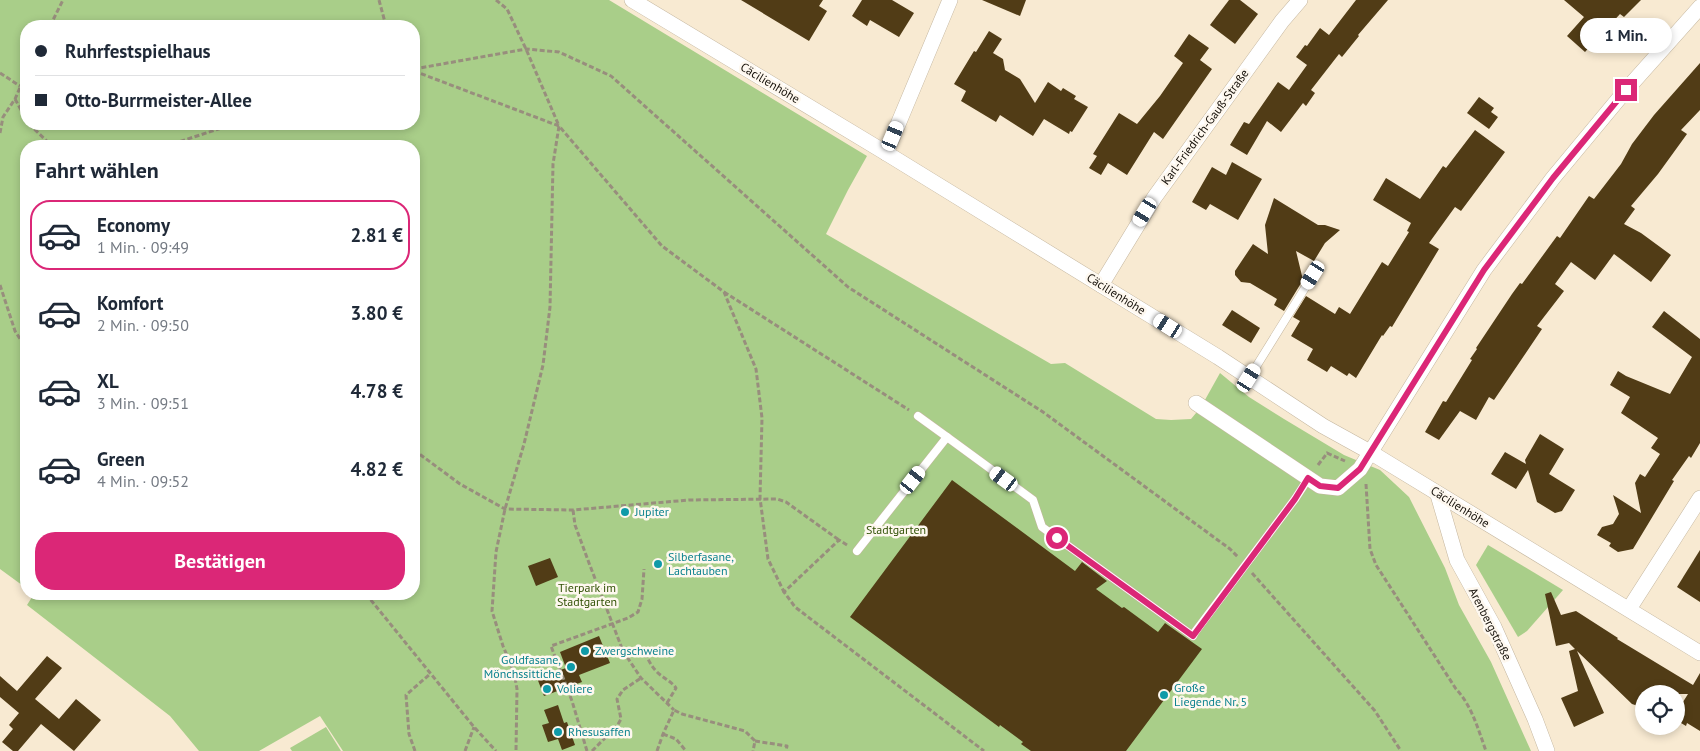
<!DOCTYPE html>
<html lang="de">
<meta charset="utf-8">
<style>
:root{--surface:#fff;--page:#f6f6f7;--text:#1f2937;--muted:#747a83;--line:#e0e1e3;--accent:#db2777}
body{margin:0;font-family:"PT Sans",sans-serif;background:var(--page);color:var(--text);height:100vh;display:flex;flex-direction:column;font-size:19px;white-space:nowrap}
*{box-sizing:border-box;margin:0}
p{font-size:16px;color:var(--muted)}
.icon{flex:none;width:28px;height:28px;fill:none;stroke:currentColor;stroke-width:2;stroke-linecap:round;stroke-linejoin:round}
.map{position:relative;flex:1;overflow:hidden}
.details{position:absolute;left:20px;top:140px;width:400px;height:460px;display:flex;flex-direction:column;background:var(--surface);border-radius:20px;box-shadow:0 2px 8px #0003}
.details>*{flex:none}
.banner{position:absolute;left:20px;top:20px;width:400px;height:110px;border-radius:20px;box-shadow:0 2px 8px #0003;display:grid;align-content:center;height:110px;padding:0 15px;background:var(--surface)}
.controls{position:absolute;left:1635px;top:685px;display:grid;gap:10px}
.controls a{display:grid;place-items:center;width:50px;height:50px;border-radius:50%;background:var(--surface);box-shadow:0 2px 8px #0003;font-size:25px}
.end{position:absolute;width:22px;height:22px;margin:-11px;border:6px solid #db2777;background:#fff;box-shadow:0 0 0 2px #fff}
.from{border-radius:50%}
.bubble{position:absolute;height:35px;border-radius:18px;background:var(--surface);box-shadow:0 2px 8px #0003;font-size:16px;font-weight:700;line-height:35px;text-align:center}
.car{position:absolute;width:15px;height:30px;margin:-15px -8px;border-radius:6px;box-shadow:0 0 4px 1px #0007;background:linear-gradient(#fff 24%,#345 0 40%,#fff 0 76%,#345 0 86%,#fff 0)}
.banner b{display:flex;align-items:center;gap:18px;height:48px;font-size:19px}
.banner b+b{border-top:1px solid var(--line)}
.banner i{width:12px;height:12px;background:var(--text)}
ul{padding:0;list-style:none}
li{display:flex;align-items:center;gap:15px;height:70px;margin:0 10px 8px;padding:0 5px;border:2px solid transparent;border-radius:20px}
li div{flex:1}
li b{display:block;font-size:19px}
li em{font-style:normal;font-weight:700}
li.selected{border-color:var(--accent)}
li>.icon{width:45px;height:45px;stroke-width:1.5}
h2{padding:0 15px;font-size:22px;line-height:60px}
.action{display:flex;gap:10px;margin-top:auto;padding:10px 15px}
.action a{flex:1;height:58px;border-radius:20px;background:var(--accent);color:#fff;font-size:20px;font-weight:700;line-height:58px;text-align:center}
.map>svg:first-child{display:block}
.green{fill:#a9ce89;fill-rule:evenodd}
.building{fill:#513c16}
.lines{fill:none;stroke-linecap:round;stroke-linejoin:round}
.lane-casing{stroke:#c4b69f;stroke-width:9}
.street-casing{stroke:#c4b69f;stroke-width:16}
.path{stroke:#988e7d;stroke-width:3;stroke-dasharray:5 2.5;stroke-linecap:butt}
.lane{stroke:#fff;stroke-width:8}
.street{stroke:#fff;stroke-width:15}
.lane-bridge-casing{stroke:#c4b69f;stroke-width:9;stroke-linecap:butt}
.lane-bridge{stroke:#fff;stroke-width:8}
.route{stroke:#db2777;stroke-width:6}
.culture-dot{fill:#0f9aa8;stroke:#fef8ef;stroke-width:2}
.labels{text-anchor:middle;stroke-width:5;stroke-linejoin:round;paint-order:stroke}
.street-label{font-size:12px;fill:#140f08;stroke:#fef8ef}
.culture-label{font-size:12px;fill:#0d838f;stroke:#fef8ef;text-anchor:start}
.park-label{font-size:12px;fill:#325207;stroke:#fef8ef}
</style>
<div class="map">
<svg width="1700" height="751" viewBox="0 0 1700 751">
<rect width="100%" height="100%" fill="#f8ead2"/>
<g class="green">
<path d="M0,0H609L867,156L848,190L826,234L1051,364L1065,363L1156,419L1171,420L1191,419L1201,407L1220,373L1249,397L1284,419L1344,455L1380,470L1409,497L1445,568L1459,605L1491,662L1531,751H343L320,716L259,751H199L170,716L27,605L34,594H414V146H26V588L0,569ZM26,26H414V124H26Z"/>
<path d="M1488,545L1563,590L1527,631L1518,637L1476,565Z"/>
<path d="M326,727L341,751H292L290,748Z"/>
</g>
<g class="building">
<path d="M741,0H823L819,6L827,11L809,41Z"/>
<path d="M862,0H892L914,13L899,37L870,20L867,26L852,16Z"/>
<path d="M982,0H1026L1020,16Z"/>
<path d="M1229,0H1240L1258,14L1235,44L1210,25Z"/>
<path d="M1356,0H1388L1358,35L1359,36L1342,57L1339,54L1311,90L1315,93L1306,106L1303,103L1281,132L1267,121L1247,155L1230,145L1244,122L1249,124L1278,82L1289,90L1307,65L1296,57L1305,45L1307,46L1320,28L1329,35Z"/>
<path d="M1564,0H1641L1624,17L1620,14L1585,52L1567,36L1584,17Z"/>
<path d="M989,31L1002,39L993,53L1003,59L1005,70L1020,79L1035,103L1048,82L1061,91L1063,88L1076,96L1074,99L1088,107L1072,132L1070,131L1069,134L1044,119L1033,136L1000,115L996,122L961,101L966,91L954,84L974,51L976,52Z"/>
<path d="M1189,34L1209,48L1200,60L1212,69L1163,139L1154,132L1127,175L1108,163L1101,175L1089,168L1097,156L1093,154L1119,113L1137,124L1160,96L1183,63L1174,56Z"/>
<path d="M1700,63V110L1681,130L1687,134L1658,174L1631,206L1635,209L1624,224L1641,233L1671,255L1651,282L1614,254L1595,280L1571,262L1555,284L1564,291L1537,326L1542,329L1494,400L1489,397L1476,420L1460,411L1439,440L1425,432L1443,401L1446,402L1472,360L1470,359L1477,349L1476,348L1512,294L1520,283L1522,284L1557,236L1560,238L1589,196L1594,199L1621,164L1632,144L1654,115Z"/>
<path d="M1479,97L1494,108L1491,112L1498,117L1489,129L1467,113Z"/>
<path d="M1475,130L1505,152L1461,211L1455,207L1429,243L1439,249L1392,327L1390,326L1383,336L1382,335L1356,378L1349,373L1347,376L1331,366L1327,372L1307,360L1313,349L1291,336L1300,321L1293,317L1306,296L1335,314L1339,307L1350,314L1382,262L1388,266L1409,232L1407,231L1411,223L1373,200L1386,178L1420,199L1443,166L1446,168Z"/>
<path d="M1232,162L1262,179L1238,220L1210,204L1206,210L1192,202L1212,167L1226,175Z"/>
<path d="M1274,198L1318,225H1325L1340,230L1325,243L1314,261L1296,251L1303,280L1284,311L1274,305L1277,299L1250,283L1241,282L1235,275V271L1253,244L1268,254L1265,225Z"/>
<path d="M1232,310L1260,328L1251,343L1222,325Z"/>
<path d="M1664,311L1700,339V443L1691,458L1689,456L1672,480L1674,481L1633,549L1618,552L1609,546L1611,543L1597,535L1602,527L1613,524L1619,514L1613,495L1641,513L1635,483L1640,474L1645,477L1660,454L1651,448L1658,438L1621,413L1630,397L1610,385L1618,371L1626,376L1670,394L1692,357L1652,327Z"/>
<path d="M1540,434L1564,449L1549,474L1575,490L1562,511L1555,513L1537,502L1528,470L1516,489L1491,474L1505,452L1526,464L1525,460Z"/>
<path d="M952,480L1075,571L1082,562L1107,581L1096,589L1122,608L1124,607L1158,632L1165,623L1202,649L1126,751H1031L1021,744L1023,742L1000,725L999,727L850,617Z"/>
<path d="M1700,550V602L1677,587Z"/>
<path d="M550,558L558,577L536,586L528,566Z"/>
<path d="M1551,592L1561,615L1576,611L1618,638L1617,639L1693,685L1700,673V731L1687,723L1686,726L1676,720V713L1688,694H1644V708L1632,704L1577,651L1604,713L1574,727L1561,698L1578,691L1569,651L1575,649L1569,643L1556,646L1545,594Z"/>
<path d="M599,636L610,663L579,675L582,682L544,696L537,678L566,668L560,652Z"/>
<path d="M47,656L62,668L35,699L59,719L76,699L101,720L74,751L41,724L18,751H13L2,742L13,729L9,725L19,713L0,697V676L17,691Z"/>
<path d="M558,705L564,723L567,722L575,745L562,750L558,739L548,742L542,725L549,723L544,710Z"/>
</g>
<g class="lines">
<g class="lane-casing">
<g id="lane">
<path d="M1249,378L1313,275"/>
<path d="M918,416L947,437"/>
<path d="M1295,499L1308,479"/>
<path d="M857,551L947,437L1033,500L1042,527L1193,636L1195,632"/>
</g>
</g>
<g class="street-casing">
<g id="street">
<path d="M632,0L886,153L1218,357L1323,426L1370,452L1700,653"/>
<path d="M886,153L950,0"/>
<path d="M1101,285L1154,198L1282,21L1300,0"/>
<path d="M1196,403L1320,486L1338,488L1360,469L1484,270L1553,178L1626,90L1700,7"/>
<path d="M1438,495L1457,560L1494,627L1535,719L1547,751"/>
<path d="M1629,609L1700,498"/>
</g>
</g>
<g class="path">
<path d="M379,0L386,26"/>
<path d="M496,0L507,9L526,49L559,126L553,164L550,307L543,365L524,444L505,509L496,552L492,611L503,646L514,672L517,689L516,751"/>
<path d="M50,26L63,0"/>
<path d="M414,69L526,49L559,52L611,76L848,287L1043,412L1230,549L1238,557"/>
<path d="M414,71L559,126L662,246L724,292L756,369L762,418L760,498L768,559L784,592"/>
<path d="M0,73L20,86"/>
<path d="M15,99L26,119"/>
<path d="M29,124L52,146"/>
<path d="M0,133L3,117L15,99L26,74"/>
<path d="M166,146L234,124"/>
<path d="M0,285L15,331L26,348"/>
<path d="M724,292L909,410"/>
<path d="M414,450L460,484L505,509L573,510L689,500L777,499L786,502L839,540"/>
<path d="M1327,453L1345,461"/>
<path d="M1318,465L1328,452"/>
<path d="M1366,484L1370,549L1376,565L1456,689C1472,706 1478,729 1486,751"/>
<path d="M573,510L575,525L589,563L623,651L641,678L674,710"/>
<path d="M847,545L839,540L784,592L795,607L984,751"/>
<path d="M1252,573L1375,711L1401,751"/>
<path d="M366,594L474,727L496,751"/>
<path d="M623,651C650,645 643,658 657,672C663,678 671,681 676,688L667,703"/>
<path d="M663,734L676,739L686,751"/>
<path d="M755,741L787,746L786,751"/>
<path d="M415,751L409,734L406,695L430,674"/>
<path d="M465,751L474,727"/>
<path d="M587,751L572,701L551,646L628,618L638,612L642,599L644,569"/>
<path d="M592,751L617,726L621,719L617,699L623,690L641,678"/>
<path d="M657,751L663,734L674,710L682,714L745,731L755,741L753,751"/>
</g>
<use href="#lane" class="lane"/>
<use href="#street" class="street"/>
<g class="lane-bridge-casing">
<path id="lane-bridge" d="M1195,632L1295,499"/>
</g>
<use href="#lane-bridge" class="lane-bridge"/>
</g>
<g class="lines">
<path class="route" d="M1057,538L1193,636L1295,499L1308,478L1320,486L1338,488L1360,469L1484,270L1553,178L1626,90"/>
</g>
<g class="culture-dot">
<circle cx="625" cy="512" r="5"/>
<circle cx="658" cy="564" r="5"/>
<circle cx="585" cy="651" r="5"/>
<circle cx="571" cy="667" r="5"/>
<circle cx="547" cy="689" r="5"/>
<circle cx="1164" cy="695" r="5"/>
<circle cx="558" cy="732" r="5"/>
</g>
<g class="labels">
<g class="street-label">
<text transform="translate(770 83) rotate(31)" y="4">Cäcilienhöhe</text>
<text transform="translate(1205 127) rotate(-54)" y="4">Karl-Friedrich-Gauß-Straße</text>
<text transform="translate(1116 294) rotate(32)" y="4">Cäcilienhöhe</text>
<text transform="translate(1460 507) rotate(32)" y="4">Cäcilienhöhe</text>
<text transform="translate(1490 624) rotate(63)" y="4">Arenbergstraße</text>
</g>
<g class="culture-label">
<text x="635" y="516">Jupiter</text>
<text x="668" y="561">Silberfasane,<tspan x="668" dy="14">Lachtauben</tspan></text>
<text x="595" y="655">Zwergschweine</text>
<text x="561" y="664" text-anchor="end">Goldfasane,<tspan x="561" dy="14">Mönchssittiche</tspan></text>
<text x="1174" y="692">Große<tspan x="1174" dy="14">Liegende Nr. 5</tspan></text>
<text x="557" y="693">Voliere</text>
<text x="568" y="736">Rhesusaffen</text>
</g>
<g class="park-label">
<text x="896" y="534">Stadtgarten</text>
<text x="587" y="592">Tierpark im<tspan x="587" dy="14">Stadtgarten</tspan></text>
</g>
</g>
</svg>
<div class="controls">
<a><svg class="icon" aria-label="locate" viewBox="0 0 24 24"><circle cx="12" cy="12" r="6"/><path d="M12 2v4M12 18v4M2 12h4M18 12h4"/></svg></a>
</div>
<i class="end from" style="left:1057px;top:538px"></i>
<i class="end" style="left:1626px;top:90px"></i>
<div class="bubble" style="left:1580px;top:18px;width:92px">1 Min.</div>
<i class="car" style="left:893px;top:136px;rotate:23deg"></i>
<i class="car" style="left:1145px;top:212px;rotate:211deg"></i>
<i class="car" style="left:1313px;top:275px;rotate:212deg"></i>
<i class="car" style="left:1168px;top:326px;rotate:302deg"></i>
<i class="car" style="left:1249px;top:378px;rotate:32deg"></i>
<i class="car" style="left:1004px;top:479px;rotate:306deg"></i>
<i class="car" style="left:913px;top:480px;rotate:38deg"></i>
<div class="banner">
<b><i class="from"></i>Ruhrfestspielhaus</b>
<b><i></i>Otto-Burrmeister-Allee</b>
</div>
<section class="details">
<h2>Fahrt wählen</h2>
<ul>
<li class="selected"><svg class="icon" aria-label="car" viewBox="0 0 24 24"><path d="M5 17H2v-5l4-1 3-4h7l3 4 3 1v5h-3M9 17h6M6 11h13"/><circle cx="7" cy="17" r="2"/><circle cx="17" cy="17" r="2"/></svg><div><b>Economy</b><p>1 Min. · 09:49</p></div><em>2.81 €</em></li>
<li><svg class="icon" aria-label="car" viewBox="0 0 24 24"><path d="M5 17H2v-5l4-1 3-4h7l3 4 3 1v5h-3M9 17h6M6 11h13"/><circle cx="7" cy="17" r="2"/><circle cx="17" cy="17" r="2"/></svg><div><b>Komfort</b><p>2 Min. · 09:50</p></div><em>3.80 €</em></li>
<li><svg class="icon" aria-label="car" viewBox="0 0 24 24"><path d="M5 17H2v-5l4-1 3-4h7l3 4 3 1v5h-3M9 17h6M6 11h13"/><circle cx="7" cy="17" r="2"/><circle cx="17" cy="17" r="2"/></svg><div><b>XL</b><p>3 Min. · 09:51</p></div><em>4.78 €</em></li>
<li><svg class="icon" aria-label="car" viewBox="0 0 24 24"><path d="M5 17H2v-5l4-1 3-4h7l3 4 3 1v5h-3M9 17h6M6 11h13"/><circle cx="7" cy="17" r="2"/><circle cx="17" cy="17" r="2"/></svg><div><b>Green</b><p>4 Min. · 09:52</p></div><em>4.82 €</em></li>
</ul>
<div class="action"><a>Bestätigen</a></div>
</section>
</div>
